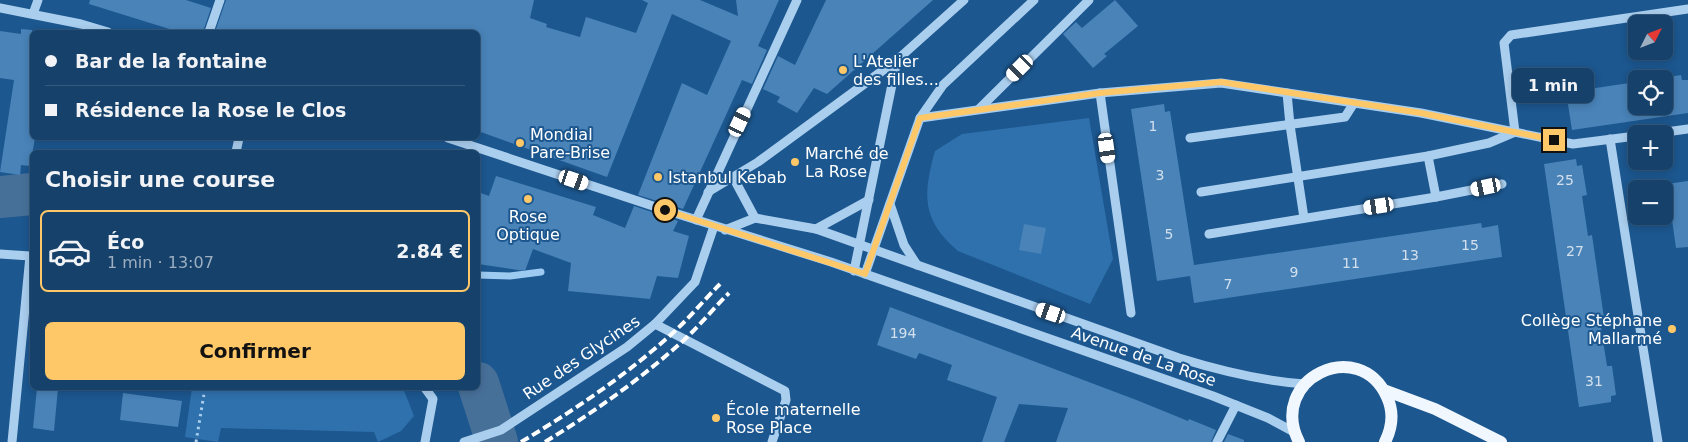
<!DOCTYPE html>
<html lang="fr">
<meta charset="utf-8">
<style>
:root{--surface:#15416b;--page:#224c73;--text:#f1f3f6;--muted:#9dafc1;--line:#345a7e;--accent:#fec767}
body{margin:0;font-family:"DejaVu Sans",sans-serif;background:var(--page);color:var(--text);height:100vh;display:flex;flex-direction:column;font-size:19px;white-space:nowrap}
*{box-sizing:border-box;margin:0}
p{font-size:16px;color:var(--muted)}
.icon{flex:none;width:28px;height:28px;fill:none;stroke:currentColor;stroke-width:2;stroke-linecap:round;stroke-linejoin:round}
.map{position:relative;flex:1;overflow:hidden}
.drawer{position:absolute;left:30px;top:150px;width:450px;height:240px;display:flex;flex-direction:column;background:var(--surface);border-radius:8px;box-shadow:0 2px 8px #0003,0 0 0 1px var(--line)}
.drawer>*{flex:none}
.top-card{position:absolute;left:30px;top:30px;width:450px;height:110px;border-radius:8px;box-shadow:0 2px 8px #0003,0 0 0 1px var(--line);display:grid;align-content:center;height:110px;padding:0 15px;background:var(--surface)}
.needle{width:32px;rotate:48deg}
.buttons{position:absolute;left:1628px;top:15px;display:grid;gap:10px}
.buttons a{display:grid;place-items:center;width:45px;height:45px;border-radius:8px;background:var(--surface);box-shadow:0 2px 8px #0003,0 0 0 1px var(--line);font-size:25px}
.end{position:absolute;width:22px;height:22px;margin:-11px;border:6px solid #fec767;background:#111;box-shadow:0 0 0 2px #111}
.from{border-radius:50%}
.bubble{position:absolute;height:35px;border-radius:8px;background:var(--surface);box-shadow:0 2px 8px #0003,0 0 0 1px var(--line);font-size:16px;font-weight:800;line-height:35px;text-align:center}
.car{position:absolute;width:15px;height:30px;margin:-15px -8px;border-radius:6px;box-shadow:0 0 4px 1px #0007;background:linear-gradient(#fff 24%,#345 0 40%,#fff 0 76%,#345 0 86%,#fff 0)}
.top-card b{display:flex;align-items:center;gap:18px;height:48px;font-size:19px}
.top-card b+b{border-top:1px solid var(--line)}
.top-card i{width:12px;height:12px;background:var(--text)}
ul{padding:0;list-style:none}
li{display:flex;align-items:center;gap:15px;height:82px;margin:0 10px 8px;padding:0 5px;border:2px solid var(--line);border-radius:8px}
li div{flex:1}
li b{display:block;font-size:19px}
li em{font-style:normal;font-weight:800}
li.on{border-color:var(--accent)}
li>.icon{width:45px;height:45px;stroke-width:1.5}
h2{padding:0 15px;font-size:22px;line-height:60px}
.action{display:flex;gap:10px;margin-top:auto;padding:10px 15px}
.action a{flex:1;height:58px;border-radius:8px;background:var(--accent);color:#111;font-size:20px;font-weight:800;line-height:58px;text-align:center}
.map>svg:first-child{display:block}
.green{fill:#2f71ad}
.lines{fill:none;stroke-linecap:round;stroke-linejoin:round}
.stream{stroke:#9dcaf0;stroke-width:7}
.river{stroke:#477099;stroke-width:42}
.building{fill:#4983b8}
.path{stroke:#aaceee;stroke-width:3;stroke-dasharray:2.5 4;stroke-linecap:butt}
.minor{stroke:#aaceee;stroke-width:9}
.major{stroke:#f1f7ff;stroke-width:12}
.rail{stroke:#fff;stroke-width:4;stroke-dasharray:9 4;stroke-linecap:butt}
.route{stroke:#fec767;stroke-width:6}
.poi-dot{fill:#fec767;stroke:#1c578f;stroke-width:2}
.labels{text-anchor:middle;stroke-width:4;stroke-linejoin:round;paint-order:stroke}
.number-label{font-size:14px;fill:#d2e0ed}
.poi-label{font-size:16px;fill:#fff;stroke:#1c578f;text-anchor:start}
.street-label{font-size:16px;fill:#fff;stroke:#1c578f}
</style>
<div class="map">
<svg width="1688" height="442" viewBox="0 0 1688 442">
<rect width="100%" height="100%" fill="#1c578f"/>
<g class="green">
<path d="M1089,118L1113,259L1090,304L958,251C921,220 923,194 935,151L962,134Z"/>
<path d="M192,388H403L414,416L401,431L378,442L374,432L221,428L218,442L185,437Z"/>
</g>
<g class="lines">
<path class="stream" d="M478,275L510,276L541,272"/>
<g class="river">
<path d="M0,197L32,194"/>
<path d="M478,383L497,442"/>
</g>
</g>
<g class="building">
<path d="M90,0H186L211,8L203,32H179L89,4Z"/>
<path d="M226,0H534L530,18L547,24L546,27L580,37L586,17L636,33L648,3L642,0H700L738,16L736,0H779L758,46L767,50L752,84L742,80L683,209L638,195L682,83L707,95L731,41L672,14L607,177L478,131V32H215Z"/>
<path d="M826,0H933L827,94L814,88L797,113L777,102L780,97L763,89L778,56L795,65Z"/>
<path d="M1115,0L1138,26L1104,54L1107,56L1093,68L1063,34L1076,22L1082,28Z"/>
<path d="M21,29L32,30V138H35L30,166L21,165L20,175L0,172L14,80L0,78V31L21,34Z"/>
<path d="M1681,75L1682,80H1688V113L1572,130L1567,98L1583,95L1582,90L1636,82V106H1664V79H1657Z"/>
<path d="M1164,104L1165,112L1170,111L1194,265L1481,223L1482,228L1498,225L1502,257L1194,303L1190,276L1157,281L1131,109Z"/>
<path d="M1576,159L1577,166L1582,165L1587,195L1582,196L1588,236L1592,235L1605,325L1601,326L1604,347L1607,366H1612L1616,395L1611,396V402L1579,407L1544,164Z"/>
<path d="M496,176L596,207L593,215L625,228L634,206L678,221L673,231L689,236L678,278L657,276L650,299L568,291L571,263L533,249L525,271L478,264V192L489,196Z"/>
<path d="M1688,181V247L1676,248L1667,184Z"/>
<path d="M1024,224L1046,228L1041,254L1019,250Z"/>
<path d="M890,307L1139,401L1188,421L1189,419L1216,430L1211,442H1056L1068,408L1019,404L1004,442H982L997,397L947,380L952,365L919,353L916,359L877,345Z"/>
<path d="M37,388H58L54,431L33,428Z"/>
<path d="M123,393L182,401L178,427L120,420Z"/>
<path d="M1228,434L1244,440V442H1224Z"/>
</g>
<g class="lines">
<path class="path" d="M196,442L205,388"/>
<g class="minor">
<path d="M0,8L81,24L108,32"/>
<path d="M33,14L38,0"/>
<path d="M209,32L220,0"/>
<path d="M1100,93L1131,313"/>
<path d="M1287,93L1290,125L1304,218"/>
<path d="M979,109L1089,0"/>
<path d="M920,118L1100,93L1221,83L1421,113L1573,144L1636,136"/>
<path d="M1651,134L1688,129"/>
<path d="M448,138L665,210L831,262L1213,396L1268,418L1294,432"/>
<path d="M1190,138L1345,117L1354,103"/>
<path d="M1610,139L1658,442"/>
<path d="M236,152L239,138"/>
<path d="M1428,156L1436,197"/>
<path d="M733,177L755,218"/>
<path d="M708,192L758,162L897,60"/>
<path d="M1201,192L1428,156L1489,143L1515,132L1504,43L1511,35L1688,9"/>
<path d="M890,204L904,245L917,265"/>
<path d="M696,220L797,0"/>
<path d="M816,229L869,200"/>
<path d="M725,230L755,218L816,229L1179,358C1221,371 1261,381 1305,384"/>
<path d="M1209,234L1436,197L1502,184"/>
<path d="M0,254L30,256L12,442"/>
<path d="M854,271L897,60L964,0"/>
<path d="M865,274L920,118L943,85L1034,0"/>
<path d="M655,324L785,391L786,400L772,442"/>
<path d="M425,388L433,399L425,442"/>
<path d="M464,442L501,430L627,347L655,324L695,282L714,226"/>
<path d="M1217,442L1236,405"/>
</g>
<g class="major">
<path d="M1384,390L1435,409L1501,442"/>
<path d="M1299,442C1267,379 1359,335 1387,397C1394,412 1392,428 1385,442"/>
</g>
<g class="rail">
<path d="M521,442C575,410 629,373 675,331C691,316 705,299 720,284"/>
<path d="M545,442C594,412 642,378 684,340C700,325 714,308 729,293"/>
</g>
</g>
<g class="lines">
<path class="route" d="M665,210L865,274L920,118L1100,93L1221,82L1421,113L1554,140"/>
</g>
<g class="poi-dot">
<circle cx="843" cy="70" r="5"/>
<circle cx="520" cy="143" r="5"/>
<circle cx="795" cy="162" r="5"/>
<circle cx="658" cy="177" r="5"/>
<circle cx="528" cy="199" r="5"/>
<circle cx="1672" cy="329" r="5"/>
<circle cx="716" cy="418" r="5"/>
</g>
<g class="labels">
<g class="number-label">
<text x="1153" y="131">1</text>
<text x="1160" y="180">3</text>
<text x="1565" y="185">25</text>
<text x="1169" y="239">5</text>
<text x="1470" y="250">15</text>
<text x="1575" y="256">27</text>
<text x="1410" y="260">13</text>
<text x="1351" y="268">11</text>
<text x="1294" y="277">9</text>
<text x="1228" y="289">7</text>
<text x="903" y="338">194</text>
<text x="1594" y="386">31</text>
</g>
<g class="poi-label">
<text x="853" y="67">L'Atelier<tspan x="853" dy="18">des filles...</tspan></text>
<text x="530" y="140">Mondial<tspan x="530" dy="18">Pare-Brise</tspan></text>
<text x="805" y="159">Marché de<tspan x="805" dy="18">La Rose</tspan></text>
<text x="668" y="183">Istanbul Kebab</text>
<text x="528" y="222" text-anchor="middle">Rose<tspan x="528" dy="18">Optique</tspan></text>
<text x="1662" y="326" text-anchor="end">Collège Stéphane<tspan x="1662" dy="18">Mallarmé</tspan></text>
<text x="726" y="415">École maternelle<tspan x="726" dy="18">Rose Place</tspan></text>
</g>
<g class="street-label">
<text transform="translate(1144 356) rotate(19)" y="6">Avenue de La Rose</text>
<text transform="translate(581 357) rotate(-34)" y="6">Rue des Glycines</text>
</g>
</g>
</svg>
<div class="buttons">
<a><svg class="needle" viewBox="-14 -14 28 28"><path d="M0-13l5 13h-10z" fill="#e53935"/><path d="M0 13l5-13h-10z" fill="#9dafc1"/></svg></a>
<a><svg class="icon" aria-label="locate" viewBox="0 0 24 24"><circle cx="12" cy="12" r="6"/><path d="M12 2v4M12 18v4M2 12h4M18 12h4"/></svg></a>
<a>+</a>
<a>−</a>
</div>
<i class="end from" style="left:665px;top:210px"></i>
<i class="end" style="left:1554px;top:140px"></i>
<div class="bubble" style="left:1512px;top:68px;width:82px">1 min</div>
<i class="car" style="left:1020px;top:68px;rotate:225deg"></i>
<i class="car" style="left:740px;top:122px;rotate:25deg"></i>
<i class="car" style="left:1107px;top:148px;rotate:172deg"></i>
<i class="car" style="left:574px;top:180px;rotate:109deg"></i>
<i class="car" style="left:1486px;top:187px;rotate:258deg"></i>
<i class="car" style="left:1379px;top:206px;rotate:261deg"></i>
<i class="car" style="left:1051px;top:313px;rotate:289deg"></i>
<div class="top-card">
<b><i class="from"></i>Bar de la fontaine</b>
<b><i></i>Résidence la Rose le Clos</b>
</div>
<section class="drawer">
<h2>Choisir une course</h2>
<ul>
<li class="on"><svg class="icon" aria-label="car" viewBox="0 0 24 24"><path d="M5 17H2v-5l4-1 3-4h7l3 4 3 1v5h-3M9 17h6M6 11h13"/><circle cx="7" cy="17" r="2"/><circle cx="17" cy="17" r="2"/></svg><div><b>Éco</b><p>1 min · 13:07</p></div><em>2.84 €</em></li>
</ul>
<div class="action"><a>Confirmer</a></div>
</section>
</div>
